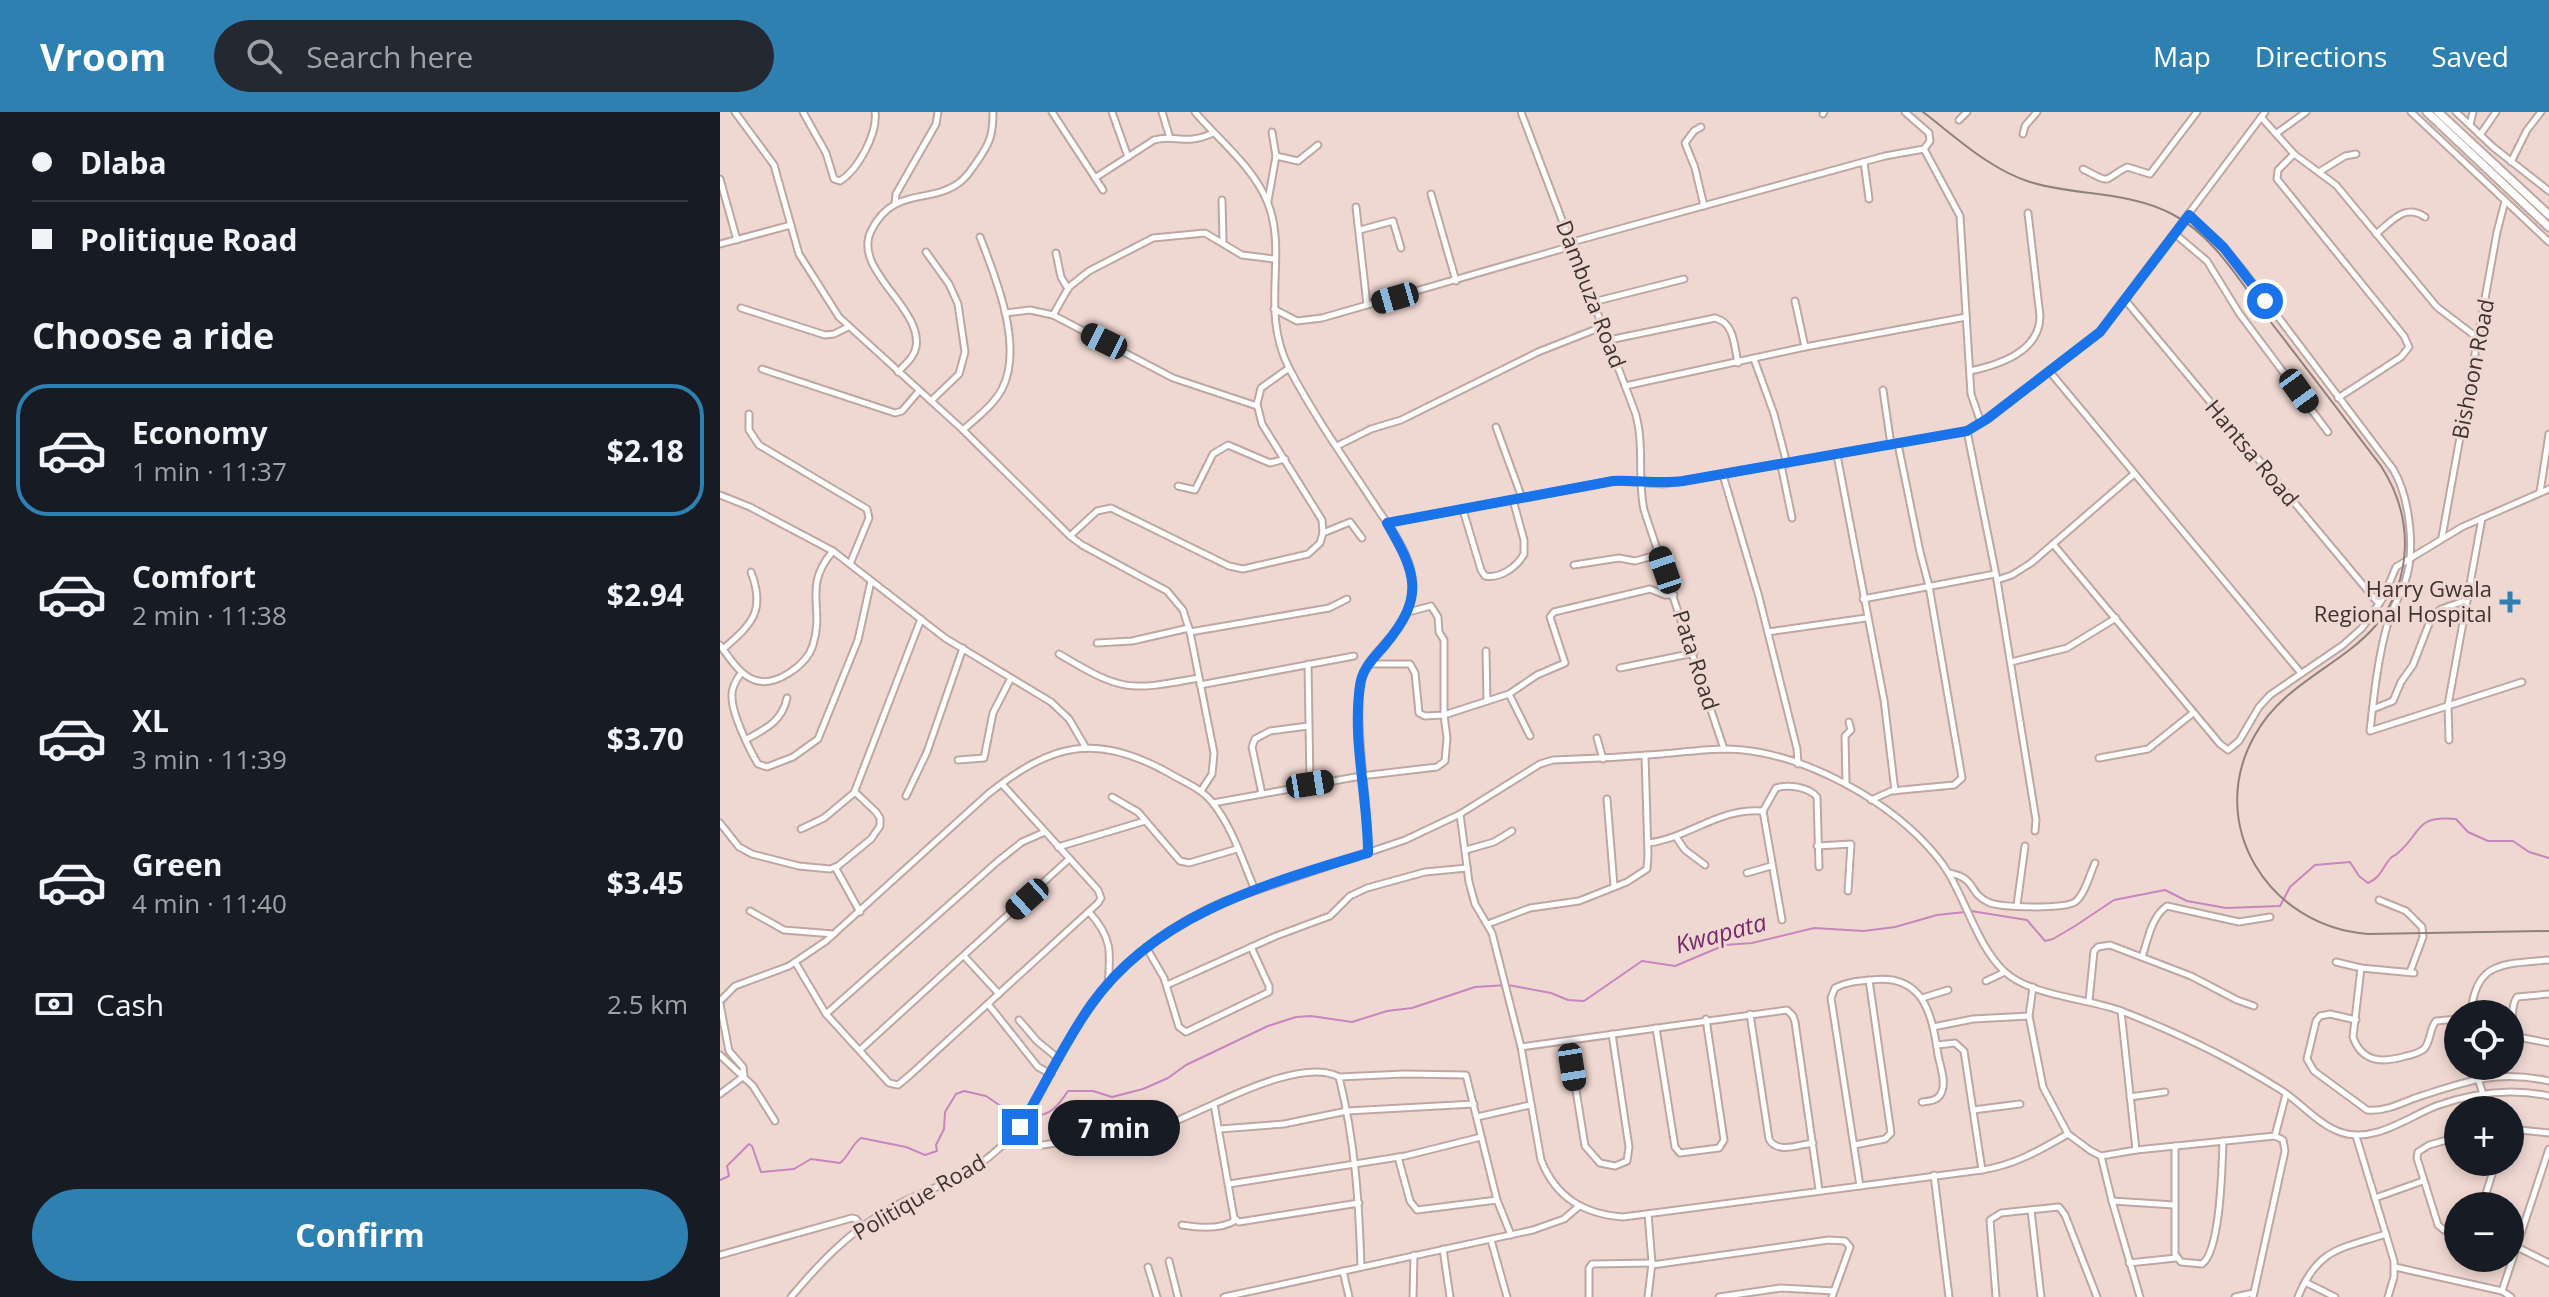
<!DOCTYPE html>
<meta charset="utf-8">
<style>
:root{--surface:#171b24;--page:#242831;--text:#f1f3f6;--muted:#9ea1a6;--line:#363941;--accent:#2e80b1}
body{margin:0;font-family:"Open Sans",sans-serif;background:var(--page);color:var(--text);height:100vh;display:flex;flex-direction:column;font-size:30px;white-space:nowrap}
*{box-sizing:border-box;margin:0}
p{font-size:26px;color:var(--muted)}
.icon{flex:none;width:44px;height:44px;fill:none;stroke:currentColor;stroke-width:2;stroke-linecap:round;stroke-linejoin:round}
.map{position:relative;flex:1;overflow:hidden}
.sheet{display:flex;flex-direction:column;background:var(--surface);width:720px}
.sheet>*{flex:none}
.hud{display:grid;align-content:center;height:176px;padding:0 32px;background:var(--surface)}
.tools{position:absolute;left:1724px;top:888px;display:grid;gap:16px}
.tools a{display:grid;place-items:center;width:80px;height:80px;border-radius:50%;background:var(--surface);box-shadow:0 4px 12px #0003;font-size:40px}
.end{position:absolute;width:36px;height:36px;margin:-18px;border:10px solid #1a73e8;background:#fff;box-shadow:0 0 0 4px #fff}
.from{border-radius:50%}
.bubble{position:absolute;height:56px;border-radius:28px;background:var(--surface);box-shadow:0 4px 12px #0003;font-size:26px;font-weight:700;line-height:56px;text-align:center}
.car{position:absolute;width:24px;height:48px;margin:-24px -12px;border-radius:10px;box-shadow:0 0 6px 2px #0007;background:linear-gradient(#222 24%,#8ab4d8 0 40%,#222 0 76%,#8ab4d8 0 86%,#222 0)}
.hud b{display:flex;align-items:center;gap:28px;height:76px;font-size:30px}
.hud b+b{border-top:2px solid var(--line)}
.hud i{width:20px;height:20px;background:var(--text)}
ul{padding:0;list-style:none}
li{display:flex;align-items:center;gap:24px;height:132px;margin:0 16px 12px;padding:0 16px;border:4px solid transparent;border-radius:32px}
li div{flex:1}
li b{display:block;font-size:30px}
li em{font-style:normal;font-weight:700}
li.on{border-color:var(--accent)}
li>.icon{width:72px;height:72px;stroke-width:1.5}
h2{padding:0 32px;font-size:36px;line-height:96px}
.pay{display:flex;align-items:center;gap:20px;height:88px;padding:0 32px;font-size:30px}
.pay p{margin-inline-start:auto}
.primary-button{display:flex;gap:16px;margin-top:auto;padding:16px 32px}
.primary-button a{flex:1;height:92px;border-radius:48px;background:var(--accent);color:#fff;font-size:32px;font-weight:700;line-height:92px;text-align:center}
header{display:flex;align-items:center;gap:48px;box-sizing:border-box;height:112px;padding:0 40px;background:var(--accent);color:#fff}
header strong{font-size:38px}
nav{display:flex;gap:44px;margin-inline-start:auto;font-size:28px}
.search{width:560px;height:72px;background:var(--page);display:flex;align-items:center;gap:20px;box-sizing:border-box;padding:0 28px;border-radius:44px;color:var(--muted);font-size:30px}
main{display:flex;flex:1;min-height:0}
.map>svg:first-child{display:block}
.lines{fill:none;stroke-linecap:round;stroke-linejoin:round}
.stream{stroke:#c786bd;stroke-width:2}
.minor-casing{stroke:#bea7a2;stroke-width:9}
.major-casing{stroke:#bea7a2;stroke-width:11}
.minor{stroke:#fff;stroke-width:5}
.major{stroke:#fff;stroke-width:7}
.rail{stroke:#91817d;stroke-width:2}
.route{stroke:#1a73e8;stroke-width:10}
.poi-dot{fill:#2e80b1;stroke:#f0d8d2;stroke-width:3}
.labels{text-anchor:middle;stroke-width:6;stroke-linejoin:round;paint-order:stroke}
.street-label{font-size:22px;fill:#3d3331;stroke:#f0d8d2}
.poi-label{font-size:22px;fill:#3d3331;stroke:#f0d8d2;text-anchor:end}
.water-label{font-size:24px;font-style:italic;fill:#75286c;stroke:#f0d8d2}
</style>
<header>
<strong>Vroom</strong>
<div class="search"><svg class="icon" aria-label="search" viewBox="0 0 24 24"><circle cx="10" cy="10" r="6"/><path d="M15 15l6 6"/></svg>Search here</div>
<nav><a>Map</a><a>Directions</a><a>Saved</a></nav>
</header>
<main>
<section class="sheet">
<div class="hud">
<b><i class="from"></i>Dlaba</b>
<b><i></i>Politique Road</b>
</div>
<h2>Choose a ride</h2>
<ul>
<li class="on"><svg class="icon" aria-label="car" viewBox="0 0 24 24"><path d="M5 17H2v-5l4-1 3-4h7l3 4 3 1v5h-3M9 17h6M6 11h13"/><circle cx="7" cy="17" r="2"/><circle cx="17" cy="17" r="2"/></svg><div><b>Economy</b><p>1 min · 11:37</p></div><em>$2.18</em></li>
<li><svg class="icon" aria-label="car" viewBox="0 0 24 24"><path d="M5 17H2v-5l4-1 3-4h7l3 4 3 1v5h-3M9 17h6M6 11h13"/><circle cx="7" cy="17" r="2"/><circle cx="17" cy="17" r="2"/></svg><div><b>Comfort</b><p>2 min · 11:38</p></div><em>$2.94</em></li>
<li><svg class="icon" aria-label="car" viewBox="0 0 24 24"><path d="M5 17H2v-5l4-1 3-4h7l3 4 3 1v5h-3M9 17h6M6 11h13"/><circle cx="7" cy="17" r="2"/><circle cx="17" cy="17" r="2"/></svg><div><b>XL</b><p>3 min · 11:39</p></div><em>$3.70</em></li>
<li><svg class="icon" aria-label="car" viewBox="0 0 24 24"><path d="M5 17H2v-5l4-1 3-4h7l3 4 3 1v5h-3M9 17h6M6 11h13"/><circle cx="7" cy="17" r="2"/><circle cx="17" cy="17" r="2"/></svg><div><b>Green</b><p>4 min · 11:40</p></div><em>$3.45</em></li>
</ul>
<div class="pay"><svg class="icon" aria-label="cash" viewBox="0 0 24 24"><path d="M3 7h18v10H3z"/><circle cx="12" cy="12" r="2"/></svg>Cash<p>2.5 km</p></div>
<div class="primary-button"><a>Confirm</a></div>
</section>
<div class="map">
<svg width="1829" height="1185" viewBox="0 0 1829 1185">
<rect width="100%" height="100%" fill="#f0d8d2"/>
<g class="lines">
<g class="stream">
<path d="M1251,799L1307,808L1325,829L1333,827L1355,814L1394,788L1445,778L1467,789L1506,796L1560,794L1570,775L1595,753L1630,750L1639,764L1648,771C1660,766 1661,758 1669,748C1674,742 1673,746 1679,740C1702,720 1695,703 1736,707L1748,720L1768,729H1793L1809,740L1829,746"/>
<path d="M310,1003C329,1006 338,994 348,979H373L392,985L423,977L448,966L466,953L548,914L576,905L591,904L632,910L667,899L692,896L755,875L788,873L831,881L848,888L864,889L922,849L955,854L1005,833L1032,831L1094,816L1144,819L1175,815L1217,803L1245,800"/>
<path d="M0,1068L9,1064L7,1054L29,1032L32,1034L41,1060L74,1057L91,1047L120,1051C129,1044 131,1033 141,1026L186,1035L205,1043L217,1039L216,1033L224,1017L225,1000L236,982L244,979L266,984L291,1001L304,1003"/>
</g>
<g class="minor-casing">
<g id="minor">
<path d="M15,0L54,53L79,142L119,205L243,318L350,424L362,433L447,479L463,498L470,520L494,641L492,662L481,679"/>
<path d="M83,0L106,41L114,67L120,69C138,58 158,21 155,0"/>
<path d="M332,0L383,78"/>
<path d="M392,0L408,45"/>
<path d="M442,0L450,26"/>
<path d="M475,0C499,28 533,55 547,89C569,141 539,197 569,256C593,302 624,346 653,390C667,412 689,438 692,465C697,520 650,531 640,571C638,582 639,596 639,607C640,652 648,696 648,741"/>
<path d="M801,0L915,300C925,332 917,365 924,398L1004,637"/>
<path d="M1185,0L1209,21L1210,29L1204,37"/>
<path d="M1691,0L1829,130"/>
<path d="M1736,0L1773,35L1829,79"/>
<path d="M1103,2L1104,0"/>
<path d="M1541,5L1574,42L1616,73L1717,195L1759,227"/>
<path d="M1239,8L1247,0"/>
<path d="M1750,13L1753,0"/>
<path d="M981,15L974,19L965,31L975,56L984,94"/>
<path d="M1557,21L1586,0"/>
<path d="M1303,22L1305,14L1317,0"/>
<path d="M1760,23L1776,0"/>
<path d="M1574,42L1558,58L1557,67L1684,224L1689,235L1681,245L1618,286"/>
<path d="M556,44L578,49L598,33"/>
<path d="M1144,50L1149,87"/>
<path d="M1791,50L1807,18L1821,0"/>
<path d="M1363,57C1393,73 1382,68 1407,55L1430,62L1477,0"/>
<path d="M1599,60L1625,44L1636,42"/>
<path d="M375,66L434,28C456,22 465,34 493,21"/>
<path d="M0,67L17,128"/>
<path d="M711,82L736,169"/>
<path d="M502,88L503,128"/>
<path d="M548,89L556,44L552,20"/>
<path d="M175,92L176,82L216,12L218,0"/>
<path d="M636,95L647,193"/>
<path d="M1469,103L1498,129L1522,157L1673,357C1690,386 1696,439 1685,470C1680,484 1672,496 1668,510C1658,545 1654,582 1650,619L1802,570"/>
<path d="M640,118L673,109L681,136"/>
<path d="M1455,122L1487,149L1519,201L1608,320"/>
<path d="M1656,122C1672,109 1685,91 1705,105"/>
<path d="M852,130L1165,44L1204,37L1240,104L1251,282L1261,311"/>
<path d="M0,132L71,113"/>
<path d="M206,140L229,172L238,192L245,240L239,262L211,289"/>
<path d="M336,141L341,165L348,177"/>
<path d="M1075,189L1085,235"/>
<path d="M1406,189L1659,492"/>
<path d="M873,190L964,167"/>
<path d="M21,196L105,223L114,222L128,215"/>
<path d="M554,197L577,209L602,206L852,134"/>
<path d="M285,201L310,198L333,203L453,266L537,294"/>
<path d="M333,203L349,175L369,159L433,126L485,121L522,143L554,147"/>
<path d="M889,228L995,206C1015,211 1014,234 1018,251"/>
<path d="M1034,247L1054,302L1067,352"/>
<path d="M42,257L175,301L182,299L199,279"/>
<path d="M1250,259C1279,253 1320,240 1320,204L1308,101"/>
<path d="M178,260C185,252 194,246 196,235C203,196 132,158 151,119C174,73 211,93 240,70C247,65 251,58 256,51C270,31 273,24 273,0"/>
<path d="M1330,260L1580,560"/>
<path d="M905,274L1085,235L1246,205"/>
<path d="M1163,278L1171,333"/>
<path d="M29,302V318L39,333L147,397L149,406L130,452"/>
<path d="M776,315L802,386"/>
<path d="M243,318C256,306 273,294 282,277C304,235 276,166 260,125"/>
<path d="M1247,319L1277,468L1316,708L1315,719"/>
<path d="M617,334L651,317L681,308L818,240L884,214"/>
<path d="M1117,343L1164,588L1175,679"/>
<path d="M1061,353L1072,406"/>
<path d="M1003,363L1039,485L1077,637L1078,652"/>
<path d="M458,374L475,378L493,342L508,333L550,351L565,347"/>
<path d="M1820,380L1829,322"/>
<path d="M0,383L30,395L113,439L225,526L331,590L349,607L366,636"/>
<path d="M743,398L761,458L765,464C780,467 797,455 804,442V428L793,388"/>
<path d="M667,411L893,369L943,372L963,369L1247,319L1267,307L1380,220L1545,0"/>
<path d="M603,421L630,410L642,426"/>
<path d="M350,424L377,399L391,396L509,454L523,457L588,442L600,431L603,421L602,408L542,312L537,292L541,276L569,256"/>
<path d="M1722,425L1777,120L1785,89"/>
<path d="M1333,432L1500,632L1508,638L1519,629L1539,595L1550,583L1623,533L1642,516L1663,486L1676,455L1742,415L1829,377"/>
<path d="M854,453L899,446L915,449L940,442"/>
<path d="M1277,468L1292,463L1311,451L1414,362"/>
<path d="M1143,487L1275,462"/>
<path d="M470,520L609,496L627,487"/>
<path d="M1048,520L1146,506"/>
<path d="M377,531L412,529L469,516"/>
<path d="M0,533C19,560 35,583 69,561C80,554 89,546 93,533C105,495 82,475 113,439"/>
<path d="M3,537C32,512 46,499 31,460"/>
<path d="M766,539L767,589"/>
<path d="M339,542C403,580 407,579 479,566"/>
<path d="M1291,550L1347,536L1396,506"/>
<path d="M588,552L590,672"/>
<path d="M649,552H690L695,561L699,601L705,604L724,603V528L719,520L718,505L711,494L688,500"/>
<path d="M900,556L974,541"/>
<path d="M21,561C16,568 11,576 12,585C12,602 29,637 38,652L47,655L73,645L98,627L138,528L151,469"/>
<path d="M480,573L634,544"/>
<path d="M789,582L810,624"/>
<path d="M1653,597L1673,589L1681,570L1693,553L1712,504L1721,497L1747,488"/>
<path d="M877,626L883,647"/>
<path d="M27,627C47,616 62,609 67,586"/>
<path d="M1729,628L1728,593L1762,406"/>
<path d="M1379,646L1428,637L1473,601"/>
<path d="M238,648L264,646L273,601L291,566"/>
<path d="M1126,671L1125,624L1131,618L1129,610"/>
<path d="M542,682L532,635L535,627L550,619L588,614"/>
<path d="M186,684L207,640L243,536"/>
<path d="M392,685L418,700L460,749L469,751L517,737"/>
<path d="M887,687L894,774"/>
<path d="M1151,688L1171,679L1234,673L1242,666L1209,474L1200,440L1178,332"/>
<path d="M493,691L641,664L717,655L725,649L727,626L724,603L789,582L817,563L845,551L830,505L834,500L930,477L945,483H954"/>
<path d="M1043,699L1062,808"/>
<path d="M740,702L749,770L755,792L772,821L801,935L821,1048C836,1086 864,1102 903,1105L1262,1058C1295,1053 1320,1038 1348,1022"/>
<path d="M0,711L19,735L32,742L79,754L110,757L118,754L151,727L160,714V706L156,700L135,680"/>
<path d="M81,717L104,706L134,681L201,507"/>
<path d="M956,725L965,738L985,753"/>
<path d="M928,731C969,726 1000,695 1043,699L1056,676C1068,672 1089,675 1097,685L1099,755"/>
<path d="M1097,734L1131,732L1128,779"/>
<path d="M338,735L425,709"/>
<path d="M746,738L774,730L792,719"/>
<path d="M115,755L140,800"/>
<path d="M1027,761L1051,754"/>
<path d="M1229,761C1257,766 1248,781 1268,790C1280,796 1344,797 1355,790C1365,783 1370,761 1375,751"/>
<path d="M1659,788L1686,799L1702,815L1703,825L1690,860"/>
<path d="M1297,793L1305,734"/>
<path d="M30,799L64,818L114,822"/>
<path d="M369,800C392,825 391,840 388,872"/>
<path d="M768,812L810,796L859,789L907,770L927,757L928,743L925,643"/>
<path d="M426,835L444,866L459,915L466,920L549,880V874L531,835"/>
<path d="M245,845L279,882"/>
<path d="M1422,845C1428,828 1431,805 1447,794L1519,810L1550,805"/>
<path d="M75,850L106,902L169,971L178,973L190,963L378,791L381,786L378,778L282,672"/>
<path d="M1616,850L1641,856L1694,861"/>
<path d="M1641,856L1633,925C1642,951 1663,951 1686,944C1691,943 1699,941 1704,937C1711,930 1709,917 1716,909L1738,907"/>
<path d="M1266,869L1285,860"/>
<path d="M447,873L556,824L610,804L630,784L647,776L705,760L747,756"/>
<path d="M1313,875L1309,904L1323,975L1348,1022L1371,1039L1381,1044L1416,1038L1555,1024L1563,1028L1565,1039L1533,1185"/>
<path d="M1829,882L1797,885C1790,896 1792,914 1798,925L1829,931"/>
<path d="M1202,886L1228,878"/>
<path d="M0,889L15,874L69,854L106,829L268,682C331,632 375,620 447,660C462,669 481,676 492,690C513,716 522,748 535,778"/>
<path d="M1369,889L1374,839L1378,835L1390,833L1471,864L1517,888L1534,894"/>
<path d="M0,892L9,939L23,955L24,964L0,982"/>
<path d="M268,892L318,955L331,962"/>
<path d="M1401,899L1416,1038"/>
<path d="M106,902L278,749L302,730L325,720"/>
<path d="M1030,902L1049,1027C1057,1042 1078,1033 1093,1031"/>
<path d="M1751,902C1755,849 1783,852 1829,848"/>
<path d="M299,908L317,929L339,947"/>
<path d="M1636,908L1610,902L1600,904L1596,909L1587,947L1594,959L1647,998C1663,1000 1680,992 1695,986C1744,970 1776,957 1829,969"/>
<path d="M1213,915L1253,907L1309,904"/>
<path d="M936,916L955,1035L960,1041L999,1036L1004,1028L986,907"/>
<path d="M848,929L865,1034L880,1051L895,1054L907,1049L909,1035L892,922"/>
<path d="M1217,933L1235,931L1244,939L1262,1058"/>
<path d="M801,935L1067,898L1073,904L1075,910L1099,1078"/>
<path d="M140,938L349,747"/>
<path d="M0,943L33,974L55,1009"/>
<path d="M1754,954L1763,982"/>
<path d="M619,965C588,948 522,979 494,992L514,1106L519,1110L639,1091"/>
<path d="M1410,985L1445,980"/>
<path d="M1253,998L1300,992"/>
<path d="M757,1005L810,993"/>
<path d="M500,1017L564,1012L627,999L754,992"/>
<path d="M1790,1017L1829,1021"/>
<path d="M1555,1024L1566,982"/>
<path d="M1636,1024L1674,1149V1165L1668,1185"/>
<path d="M1738,1025L1709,1033L1698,1040L1697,1046L1718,1113L1724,1118L1738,1120"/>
<path d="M286,1030L322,1033L337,1031L371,1015L417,1007L454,1010L494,992"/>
<path d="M1134,1033L1165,1027L1171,1021L1149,868"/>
<path d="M1455,1034V1142L1461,1150L1482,1152C1501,1138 1502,1053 1503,1029"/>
<path d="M1381,1044L1392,1089L1420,1185"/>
<path d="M678,1045L690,1089L697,1098L777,1088"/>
<path d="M1214,1063L1229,1185"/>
<path d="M509,1072L685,1044L761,1025"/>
<path d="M1140,1074L1113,899L1111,886L1115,876C1126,870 1138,869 1151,868C1203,861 1212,901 1218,943C1220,953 1226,969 1222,979C1219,989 1210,989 1202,990"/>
<path d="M1655,1086L1703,1069"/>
<path d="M1392,1089L1454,1093"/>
<path d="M1762,1094L1776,1050"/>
<path d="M1311,1098L1321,1185"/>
<path d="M928,1102L932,1151L928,1185"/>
<path d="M462,1113C479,1116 501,1118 516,1108"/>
<path d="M771,1128L787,1185"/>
<path d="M1797,1135L1829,1151"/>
<path d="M723,1137L730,1185"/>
<path d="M0,1143L132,1106L136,1107L142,1115"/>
<path d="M449,1149L458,1185"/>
<path d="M1409,1151L1456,1146"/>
<path d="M932,1153L1109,1128L1125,1129L1130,1135L1112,1185"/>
<path d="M428,1155L437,1185"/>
<path d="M641,1155C639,1089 635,1029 619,965L684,962L746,963L777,1088L791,1123"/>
<path d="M1675,1155L1782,1179L1791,1185"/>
<path d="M623,1159L629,1185"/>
<path d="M1585,1170L1615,1185"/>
<path d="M1782,1179L1829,1037"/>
<path d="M71,1185C98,1153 125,1124 161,1102C187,1085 217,1077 244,1062C266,1050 283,1034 300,1015C324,975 344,931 371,893C405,846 452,812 505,789L685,728L740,702L820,652L833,648C870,647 906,645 942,642C964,640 986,637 1008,637C1082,639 1172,689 1218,746C1245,780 1254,831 1285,860C1313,885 1369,886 1404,900C1458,921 1512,947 1561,978C1581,991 1598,1012 1620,1020C1653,1032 1686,1006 1716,994C1752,981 1792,976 1829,984"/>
<path d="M504,1185L813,1118L844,1107L858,1095"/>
<path d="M693,1185L694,1143"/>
<path d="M869,1185V1156L872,1152L932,1151"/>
<path d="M999,1185L1061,1176L1114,1179"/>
<path d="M1276,1185L1270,1108L1281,1101L1339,1095L1345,1103L1377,1185"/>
<path d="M1515,1185L1533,1181"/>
<path d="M1578,1185C1598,1136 1620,1137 1666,1122"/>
</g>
</g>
<g class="major-casing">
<g id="major">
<path d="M1707,0L1829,115"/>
<path d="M1718,0L1829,103"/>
</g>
</g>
<use href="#minor" class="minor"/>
<use href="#major" class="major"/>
<path class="rail" d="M1203,0C1236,25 1269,57 1310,70C1356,84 1409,79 1452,102C1493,123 1519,168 1546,204C1585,254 1623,304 1661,354C1679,382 1688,413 1684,447C1672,547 1576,549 1535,623C1484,712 1549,815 1648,822L1829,819"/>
</g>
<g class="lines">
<path class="route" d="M300,1015C324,975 344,931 371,893C435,802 546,772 648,741C648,686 632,629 640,574C642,556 654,546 665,533C706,484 696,461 667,411L893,369C917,368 940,372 963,369L1247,319L1267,307L1380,220L1469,103L1504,136L1545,189"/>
</g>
<path class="poi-dot" d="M1786 478h8v8h8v8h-8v8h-8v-8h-8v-8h8z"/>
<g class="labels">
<g class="street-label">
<text transform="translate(871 182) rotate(69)" y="8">Dambuza Road</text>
<text transform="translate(1753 257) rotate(-79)" y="8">Bishoon Road</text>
<text transform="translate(1532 341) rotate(50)" y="8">Hantsa Road</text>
<text transform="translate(976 548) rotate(72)" y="8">Pata Road</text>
<text transform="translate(199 1085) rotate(-30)" y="8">Politique Road</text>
</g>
<g class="poi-label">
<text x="1772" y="485">Harry Gwala<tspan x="1772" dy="25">Regional Hospital</tspan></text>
</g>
<g class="water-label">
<text transform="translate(1001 822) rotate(-15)" y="8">Kwapata</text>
</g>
</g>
</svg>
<div class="tools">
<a><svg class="icon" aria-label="locate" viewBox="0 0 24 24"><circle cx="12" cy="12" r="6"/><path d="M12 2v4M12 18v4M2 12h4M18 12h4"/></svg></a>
<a>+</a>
<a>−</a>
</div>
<i class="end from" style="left:1545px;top:189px"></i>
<i class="end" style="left:300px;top:1015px"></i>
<div class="bubble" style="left:328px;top:988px;width:132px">7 min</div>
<i class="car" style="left:675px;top:186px;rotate:254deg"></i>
<i class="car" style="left:384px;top:229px;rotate:296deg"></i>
<i class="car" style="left:1579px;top:279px;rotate:144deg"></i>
<i class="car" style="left:945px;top:458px;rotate:341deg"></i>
<i class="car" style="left:590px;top:672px;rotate:81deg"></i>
<i class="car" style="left:307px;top:787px;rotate:228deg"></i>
<i class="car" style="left:852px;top:955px;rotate:171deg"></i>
</div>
</main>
